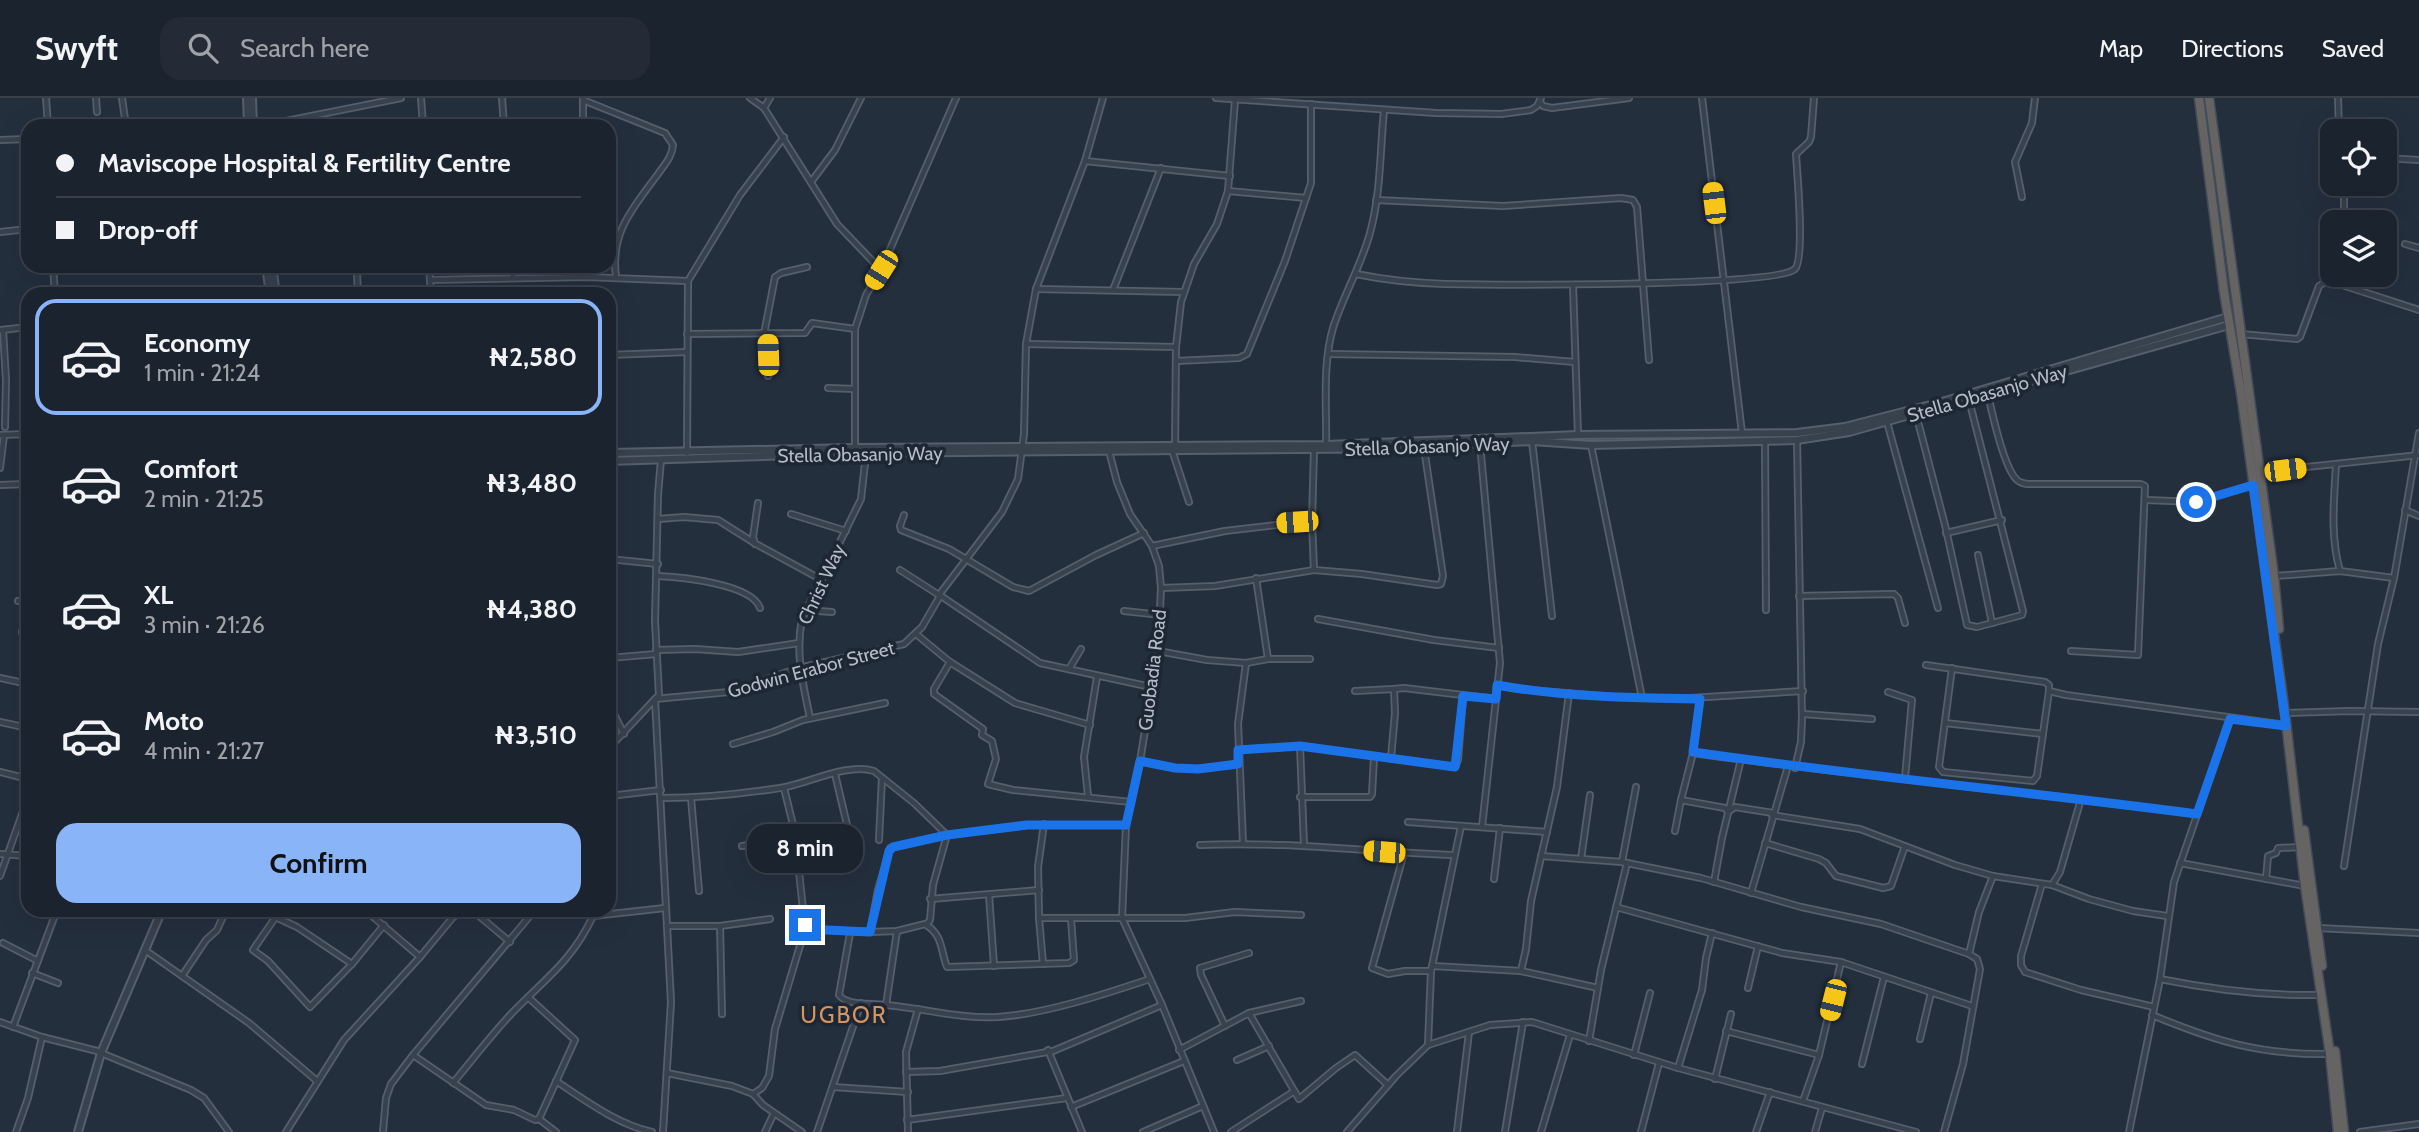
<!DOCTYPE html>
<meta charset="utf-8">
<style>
:root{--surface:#1b232e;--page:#242b36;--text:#f1f3f6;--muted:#a0a4aa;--line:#39404a;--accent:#8ab4f8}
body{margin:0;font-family:Cabin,sans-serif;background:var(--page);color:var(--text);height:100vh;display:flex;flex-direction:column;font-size:26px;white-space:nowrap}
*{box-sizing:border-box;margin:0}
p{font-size:23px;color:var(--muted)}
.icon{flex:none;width:38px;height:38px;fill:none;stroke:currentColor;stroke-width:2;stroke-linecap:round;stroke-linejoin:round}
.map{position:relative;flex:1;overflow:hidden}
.sheet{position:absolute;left:21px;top:189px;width:595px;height:630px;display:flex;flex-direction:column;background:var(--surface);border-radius:21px;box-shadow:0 7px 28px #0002,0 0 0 2px var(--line)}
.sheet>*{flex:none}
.hud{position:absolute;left:21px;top:21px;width:595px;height:154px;border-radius:21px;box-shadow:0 7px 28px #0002,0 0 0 2px var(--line);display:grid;align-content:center;height:154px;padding:0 35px;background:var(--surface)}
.buttons{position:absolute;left:2320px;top:21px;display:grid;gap:14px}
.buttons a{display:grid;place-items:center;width:77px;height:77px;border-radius:14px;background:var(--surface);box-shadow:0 7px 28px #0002,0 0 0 2px var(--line);font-size:35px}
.end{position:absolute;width:32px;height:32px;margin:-16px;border:9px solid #1a73e8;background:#fff;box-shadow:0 0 0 4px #fff}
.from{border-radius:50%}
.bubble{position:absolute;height:49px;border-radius:21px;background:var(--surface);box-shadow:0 7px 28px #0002,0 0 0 2px var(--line);font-size:23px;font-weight:700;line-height:49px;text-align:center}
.car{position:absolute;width:21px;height:42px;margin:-21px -10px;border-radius:9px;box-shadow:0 0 5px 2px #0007;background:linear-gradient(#f5c518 24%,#345 0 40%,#f5c518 0 76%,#345 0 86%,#f5c518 0)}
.hud b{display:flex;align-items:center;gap:24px;height:66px;font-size:26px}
.hud b+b{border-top:2px solid var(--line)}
.hud i{width:18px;height:18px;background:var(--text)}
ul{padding:12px 0 0;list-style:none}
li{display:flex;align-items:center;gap:21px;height:116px;margin:0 14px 10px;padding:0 21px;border:4px solid transparent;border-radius:21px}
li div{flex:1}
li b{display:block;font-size:26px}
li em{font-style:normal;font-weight:700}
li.current{border-color:var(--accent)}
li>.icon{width:63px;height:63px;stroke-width:1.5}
.action{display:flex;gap:14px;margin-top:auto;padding:14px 35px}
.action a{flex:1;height:80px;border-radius:21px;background:var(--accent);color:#111;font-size:28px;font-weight:700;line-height:80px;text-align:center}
header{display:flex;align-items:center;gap:42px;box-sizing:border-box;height:98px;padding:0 35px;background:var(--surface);border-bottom:2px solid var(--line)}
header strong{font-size:33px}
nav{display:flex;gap:38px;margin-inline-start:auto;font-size:24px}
.search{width:490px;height:63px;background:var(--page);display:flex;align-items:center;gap:18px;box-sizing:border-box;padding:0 24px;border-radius:21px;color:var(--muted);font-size:26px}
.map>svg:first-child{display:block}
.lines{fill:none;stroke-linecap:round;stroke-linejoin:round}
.minor-casing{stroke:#565f6c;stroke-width:8}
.tertiary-casing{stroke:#565f6c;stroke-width:10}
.trunk-casing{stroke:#434c59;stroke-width:11}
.minor{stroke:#38414e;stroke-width:4.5}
.tertiary{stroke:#38414e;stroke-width:6}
.trunk{stroke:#656462;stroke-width:8}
.route{stroke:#1a73e8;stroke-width:9}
.labels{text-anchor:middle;stroke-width:7;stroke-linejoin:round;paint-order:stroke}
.street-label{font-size:19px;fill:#b4bcc9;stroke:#1d2633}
.quarter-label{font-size:23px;letter-spacing:2px;fill:#d59563;stroke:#1d2633}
</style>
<header>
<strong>Swyft</strong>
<div class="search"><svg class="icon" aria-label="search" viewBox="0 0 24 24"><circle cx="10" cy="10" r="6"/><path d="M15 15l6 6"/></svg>Search here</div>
<nav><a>Map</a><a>Directions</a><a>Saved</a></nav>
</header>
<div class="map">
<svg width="2419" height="1034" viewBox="0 0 2419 1034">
<rect width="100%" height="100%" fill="#242f3e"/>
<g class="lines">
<g class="minor-casing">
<g id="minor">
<path d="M46,0L48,28"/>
<path d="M96,0L97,14"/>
<path d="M122,0L126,28"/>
<path d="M421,0L423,28"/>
<path d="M502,0L504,28"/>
<path d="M750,0L764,10L837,126L881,172"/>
<path d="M1216,0L1436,15L1501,16L1531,12L1537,8L1541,0"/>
<path d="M1702,0L1742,335"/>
<path d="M2338,0L2339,33"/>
<path d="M583,2L665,35L673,47C672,59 665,66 658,76C633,110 610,134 616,179"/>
<path d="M1540,4L1543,8L1552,10L1629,0"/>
<path d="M764,10L770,0"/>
<path d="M261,28L401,0"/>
<path d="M583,28V1"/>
<path d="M0,42L28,41"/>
<path d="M2385,60L2419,62"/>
<path d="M1085,63L1230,78"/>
<path d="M811,84L835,52L861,0"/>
<path d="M1228,93L1306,100"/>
<path d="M2022,99L2015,64L2032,25L2035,0"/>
<path d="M1376,102L1503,108L1621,100L1633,102L1637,109L1649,262"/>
<path d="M2344,124V86"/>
<path d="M0,134L28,131"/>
<path d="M2405,146L2419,150"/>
<path d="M53,168L55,196"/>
<path d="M429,168L431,196"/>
<path d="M512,168L513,180"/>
<path d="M357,176L358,196"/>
<path d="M1356,176C1385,182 1416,185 1445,186C1489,187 1776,189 1795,171C1805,160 1797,74 1796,56L1809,44L1811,39L1814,0"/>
<path d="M586,179L589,168"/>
<path d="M2331,180L2342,187L2419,212"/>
<path d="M430,182L586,179L688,183"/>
<path d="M1573,187L1578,337"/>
<path d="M1036,191L1183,194"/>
<path d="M1113,192L1161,70"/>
<path d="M1,232L28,229"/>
<path d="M3,232L6,282L5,329"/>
<path d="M767,235L768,278"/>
<path d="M687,236L805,235L812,225L855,231"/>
<path d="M764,236L775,179L781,175L807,169"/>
<path d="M2241,236L2297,241L2300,239L2319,188L2336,177"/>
<path d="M1026,246L1176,249"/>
<path d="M1328,256L1515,259L1575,264"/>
<path d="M609,257L687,254"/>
<path d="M1176,263L1239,260L1247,256L1285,163L1311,85V6"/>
<path d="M828,290L855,291"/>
<path d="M1988,297C1992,315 2004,371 2017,382C2021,386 2027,386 2033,386H2141L2145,388L2138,557L2071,553"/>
<path d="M1916,316L1945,427L1966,522L1967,527L1977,529L2022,517L2023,513L1969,302"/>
<path d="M1887,324L1938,510"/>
<path d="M0,337L28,336"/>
<path d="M1532,343L1552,518"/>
<path d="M1765,343L1766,512"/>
<path d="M1480,346L1500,565L1482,729"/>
<path d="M1591,347L1642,600"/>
<path d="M1326,349C1327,311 1322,267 1333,230C1343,198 1361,168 1370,135C1381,95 1380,52 1384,12"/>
<path d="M1175,351L1176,249L1181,204L1194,166L1217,126L1228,93L1235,2"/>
<path d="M855,352V231L866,197L881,172L956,0"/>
<path d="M1172,352L1189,404"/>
<path d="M1314,352L1312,423L1314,472L1362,476L1437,487L1441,486L1443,478L1424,350"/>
<path d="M1109,353L1117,384L1130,416L1152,448L1159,468L1161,490L1158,553L1140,663L1126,727L1122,820L1162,907L1214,1034"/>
<path d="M687,355L688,183L740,97L784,39"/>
<path d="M661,362L658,396L655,523L659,597L655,601L671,904L663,1034"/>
<path d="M2336,366C2334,403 2330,438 2340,473"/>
<path d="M0,370L4,337"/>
<path d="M2260,374L2419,357"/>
<path d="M0,387L28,386"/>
<path d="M2146,402L2196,404L2253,387"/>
<path d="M2405,412L2419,418"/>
<path d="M791,416L846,433"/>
<path d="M904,417L900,428L901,432L949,451L1013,489L1029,493L1096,457L1144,435"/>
<path d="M658,421L684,419L718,422L756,446L822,482"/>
<path d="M1946,435L2002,422"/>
<path d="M755,446L753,439L758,405"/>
<path d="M1152,448L1225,433L1312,423"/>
<path d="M1978,457L1992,525"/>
<path d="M609,461L658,466"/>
<path d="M900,472L939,497"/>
<path d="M658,478C681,479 752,486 760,510"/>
<path d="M2275,478L2340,473L2394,480"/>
<path d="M1256,480L1268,561"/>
<path d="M1161,490L1215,488L1314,472"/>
<path d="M941,498L1040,565L1151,589"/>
<path d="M1799,498L1894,496L1898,500L1905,525"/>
<path d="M18,503L28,504"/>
<path d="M805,512L832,514"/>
<path d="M1124,513L1161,517"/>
<path d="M1318,521L1434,542L1499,550"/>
<path d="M22,534H28"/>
<path d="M916,536L950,564L1015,605L1090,627"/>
<path d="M656,552L695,551L738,554L799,545"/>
<path d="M1158,553L1207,562L1246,565L1268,561H1310"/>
<path d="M609,560L656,556"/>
<path d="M950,564L934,591V596L983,631L982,637L992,643L996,661L988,686L1013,692L1131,704"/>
<path d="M1926,567L2045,584L2049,587V593L2066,597L2286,627"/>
<path d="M1952,570L1939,669L1943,674L2033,683L2037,678L2049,593"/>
<path d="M1069,571L1081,551"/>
<path d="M0,580L28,586"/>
<path d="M1497,587L1519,591L1614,599L1674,601L1803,593"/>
<path d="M1355,593L1394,591"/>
<path d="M1888,594L1912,602L1905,680"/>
<path d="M1569,595L1557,689L1531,803L1526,851L1521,873L1598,890"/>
<path d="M1700,601L1693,655L1681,702L1725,710L1728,714L1735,709L1773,715"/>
<path d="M2285,615L2350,613L2419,614"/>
<path d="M614,616L624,636"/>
<path d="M1803,616L1872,621"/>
<path d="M810,620C803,586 795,555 802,521L861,401L866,356"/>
<path d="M0,624L28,630"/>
<path d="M1945,625L2043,636"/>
<path d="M733,646L773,634L803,622L885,605"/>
<path d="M1300,648L1304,747"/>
<path d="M609,650L655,601L729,594L799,570L904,546L922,529L940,498L939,497L1002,414L1018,381L1024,336L1026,246L1036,191L1085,63L1103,0"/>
<path d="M1238,652L1300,648L1455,669L1458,662L1463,598"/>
<path d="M1693,655C1860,678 2029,694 2197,716"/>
<path d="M1391,660L1395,615L1394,591L1404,590L1496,601"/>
<path d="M1140,663L1175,670L1198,671L1239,666"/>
<path d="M1795,670L1801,644L1802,619L1797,342"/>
<path d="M0,674L28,681"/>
<path d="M835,676L852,748"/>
<path d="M1088,698L1084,659L1097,579"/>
<path d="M1300,699H1370L1372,696L1374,659"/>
<path d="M662,700C701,700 741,696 780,690C807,686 848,664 874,673L914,705L947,737"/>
<path d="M691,700L699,793"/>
<path d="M609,701L618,697L661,692"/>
<path d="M1772,717L1860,731L1955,767L1993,778L2052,787L2089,801L2133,813L2167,818"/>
<path d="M1408,724L1547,734"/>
<path d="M1675,733L1681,702"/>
<path d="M879,742L882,680"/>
<path d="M1243,745L1238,626L1246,565"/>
<path d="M1765,745L1819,761L1826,765L1836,778L1883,790L1891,788L1905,748"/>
<path d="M1200,747C1285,743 1369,754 1453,757"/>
<path d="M742,748L796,739"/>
<path d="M1404,755L1372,870L1388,876L1405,873H1431"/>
<path d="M0,756L28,758"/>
<path d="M1541,758L1622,764L1701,780L1801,809L1881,826L1969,856"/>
<path d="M1581,761L1590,697"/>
<path d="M1622,764L1636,689"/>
<path d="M2180,765L2305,788"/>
<path d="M2344,768L2378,546L2394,480L2419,335"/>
<path d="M0,778L28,699"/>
<path d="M1494,781L1500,730"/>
<path d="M2266,781L2268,758L2276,755L2278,750L2300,749"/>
<path d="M1714,784L1722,740L1741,661"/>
<path d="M2042,786L2021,858V867L2025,874L2081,892L2154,909"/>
<path d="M2052,787L2060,774L2081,701"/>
<path d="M1751,795L1788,668"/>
<path d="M989,797L994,868"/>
<path d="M930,801L1039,792"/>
<path d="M1616,809L1782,855L1841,864L1972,908"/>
<path d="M260,812L297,829L352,866"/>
<path d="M365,812L420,859"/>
<path d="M448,812L455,818"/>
<path d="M472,812L510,844"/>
<path d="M275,820L253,852L268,863L310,909L352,866L384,827"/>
<path d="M1039,820H1185L1235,814L1301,817"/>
<path d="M927,826L930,822L933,787L947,737L1027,727H1126"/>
<path d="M667,828H720L770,821"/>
<path d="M720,828L722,916"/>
<path d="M2318,830L2419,835"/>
<path d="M805,831L870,834L897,833L925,826C944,838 940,852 947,869L1069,865L1074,862L1071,821"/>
<path d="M870,834L878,792L890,750L946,737"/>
<path d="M850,835L839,897C847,908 871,905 885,907C922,910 960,921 998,919C1045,916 1105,896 1150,881"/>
<path d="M3,845L38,863"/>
<path d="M145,852L249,925L317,983"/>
<path d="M1043,866L1039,820L1038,769L1044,726"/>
<path d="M1433,868L1521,873"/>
<path d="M32,875L58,885"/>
<path d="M182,878L206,842L217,832L226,812"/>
<path d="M2160,881C2214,892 2266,898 2321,897"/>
<path d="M1748,890L1758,848"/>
<path d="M886,907L897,833"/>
<path d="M1249,915L1301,903"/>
<path d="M2152,917C2215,943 2259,957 2329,956"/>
<path d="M0,924L42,939L101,954"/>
<path d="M1225,928L1201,877L1200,870L1249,855"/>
<path d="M13,929L57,812"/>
<path d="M1726,933L1819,957"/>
<path d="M1920,941L1931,895"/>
<path d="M1589,943L1601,872L1627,765"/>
<path d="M1428,947L1431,873L1461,728"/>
<path d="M1048,952L1082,1034"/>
<path d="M1179,952L1249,915L1299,1001L1336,970L1355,957L1388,987"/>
<path d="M101,955L191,992L204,1000L229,1034"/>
<path d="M413,957L486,1007L514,1012L535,1022L539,1021L575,942L529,900"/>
<path d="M1634,957L1650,895"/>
<path d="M1237,962L1269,948"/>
<path d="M1862,966L1884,879"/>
<path d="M1678,970L1702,892L1706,860L1712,835"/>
<path d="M906,974L940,973L1053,953L1162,907"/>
<path d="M667,975L732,988L753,996L763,1007L802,1034"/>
<path d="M1715,981L1731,916"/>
<path d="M556,983C586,1003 617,1026 652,1034"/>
<path d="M453,985C473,961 492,936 513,914C546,880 572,863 593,818L665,810"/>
<path d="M833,989L908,994"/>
<path d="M753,996L762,990L769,978L775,931L805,831L795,735L784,690"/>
<path d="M1803,1003L1819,957L1841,864"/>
<path d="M1071,1009L1184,963"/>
<path d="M539,1021L556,1034"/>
<path d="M907,1022L1067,1000"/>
<path d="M16,1034L28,1000L42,939"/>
<path d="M286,1034L344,942L420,859L459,812"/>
<path d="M383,1034L386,1000L391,986L413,957L535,812"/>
<path d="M765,1034L774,1015"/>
<path d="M817,1034L861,905"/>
<path d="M908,1034L906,954L918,911"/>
<path d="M1143,1034L1203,1008"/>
<path d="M1231,1034L1293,994"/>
<path d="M1347,1034L1396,978L1428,947L1490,927L1532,924L1678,970L1916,1034"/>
<path d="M1457,1034L1469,934"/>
<path d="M1505,1034L1523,924"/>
<path d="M1541,1034L1570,937"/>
<path d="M1641,1034L1659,965"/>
<path d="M1756,1034L1770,994"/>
<path d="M1815,1034L1822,1010"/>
<path d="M1944,1034L1963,966L1980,871L1977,861L1969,856L1979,814L1993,778"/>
<path d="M2129,1034L2160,881L2174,784L2230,621"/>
<path d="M2360,1034L2419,1026"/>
</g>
</g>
<g class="tertiary-casing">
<g id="tertiary">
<path d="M247,0L248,28"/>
<path d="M252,0L253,28"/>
<path d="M266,168L270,196"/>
<path d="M272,168L276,196"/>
<path d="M609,355L855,350L1326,347L1578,337L1797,335L1845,329L1942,304L2228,219"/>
<path d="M609,363L855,355L1424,350L1469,346L1532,343L1591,347L1797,342L1849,334L2229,227"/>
<path d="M78,1034L101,955L162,812"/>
</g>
</g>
<g class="trunk-casing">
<g id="trunk">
<path d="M2199,0L2224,194L2241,295L2285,615L2305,788L2330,956L2338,1034"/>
<path d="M2209,0L2274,478L2279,531"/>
<path d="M2304,732L2322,868"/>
<path d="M2335,953L2344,1034"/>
</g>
</g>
<use href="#minor" class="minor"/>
<use href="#tertiary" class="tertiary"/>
<use href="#trunk" class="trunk"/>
</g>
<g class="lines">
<path class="route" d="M805,827V831L870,834L889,753L893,749L947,737L1027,727H1126L1140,663L1175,670L1198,671L1238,666V652L1300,648L1455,669L1463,598L1496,601L1497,587C1562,599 1634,600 1700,601L1693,654C1860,678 2029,694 2197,716L2230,621L2286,628L2253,387L2196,404"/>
</g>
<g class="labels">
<g class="street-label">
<text transform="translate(1987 295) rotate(-16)" y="7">Stella Obasanjo Way</text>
<text transform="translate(1427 348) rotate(-2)" y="7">Stella Obasanjo Way</text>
<text transform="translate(860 356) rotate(-1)" y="7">Stella Obasanjo Way</text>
<text transform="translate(821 486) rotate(-65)" y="7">Christ Way</text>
<text transform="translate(811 571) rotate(-15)" y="7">Godwin Erabor Street</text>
<text transform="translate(1152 572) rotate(-83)" y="7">Guobadia Road</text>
</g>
<g class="quarter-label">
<text x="844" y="925">UGBOR</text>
</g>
</g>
</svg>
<div class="buttons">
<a><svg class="icon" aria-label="locate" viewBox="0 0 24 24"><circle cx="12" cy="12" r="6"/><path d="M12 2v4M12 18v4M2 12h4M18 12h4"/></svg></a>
<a><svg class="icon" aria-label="layers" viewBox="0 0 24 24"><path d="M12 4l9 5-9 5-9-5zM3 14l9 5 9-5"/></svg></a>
</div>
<i class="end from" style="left:2196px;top:404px"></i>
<i class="end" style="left:805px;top:827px"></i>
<div class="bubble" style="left:747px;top:726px;width:116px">8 min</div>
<i class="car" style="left:1714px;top:105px;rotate:353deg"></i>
<i class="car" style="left:881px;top:172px;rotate:212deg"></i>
<i class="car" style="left:768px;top:257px;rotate:358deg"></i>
<i class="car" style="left:2285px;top:372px;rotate:83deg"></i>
<i class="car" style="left:1297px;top:424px;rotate:266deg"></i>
<i class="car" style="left:1384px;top:754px;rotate:275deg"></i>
<i class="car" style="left:1833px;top:902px;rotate:194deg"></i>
<div class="hud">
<b><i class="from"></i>Maviscope Hospital &amp; Fertility Centre</b>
<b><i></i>Drop-off</b>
</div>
<section class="sheet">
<ul>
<li class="current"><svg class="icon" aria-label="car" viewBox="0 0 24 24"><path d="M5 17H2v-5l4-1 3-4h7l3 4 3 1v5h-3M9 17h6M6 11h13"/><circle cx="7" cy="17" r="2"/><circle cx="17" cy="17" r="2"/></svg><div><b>Economy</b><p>1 min · 21:24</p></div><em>₦2,580</em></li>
<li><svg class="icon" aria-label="car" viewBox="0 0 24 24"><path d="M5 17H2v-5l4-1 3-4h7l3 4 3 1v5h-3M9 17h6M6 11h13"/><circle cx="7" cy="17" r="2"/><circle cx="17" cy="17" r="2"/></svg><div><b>Comfort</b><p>2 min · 21:25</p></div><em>₦3,480</em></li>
<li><svg class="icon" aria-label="car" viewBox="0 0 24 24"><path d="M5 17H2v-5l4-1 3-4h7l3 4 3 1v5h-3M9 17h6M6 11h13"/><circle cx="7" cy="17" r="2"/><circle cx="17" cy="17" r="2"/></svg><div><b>XL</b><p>3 min · 21:26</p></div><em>₦4,380</em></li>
<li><svg class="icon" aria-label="car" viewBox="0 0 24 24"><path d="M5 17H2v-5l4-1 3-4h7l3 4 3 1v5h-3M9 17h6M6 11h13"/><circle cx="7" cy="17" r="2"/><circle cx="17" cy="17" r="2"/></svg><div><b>Moto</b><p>4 min · 21:27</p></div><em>₦3,510</em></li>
</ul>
<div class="action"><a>Confirm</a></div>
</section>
</div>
